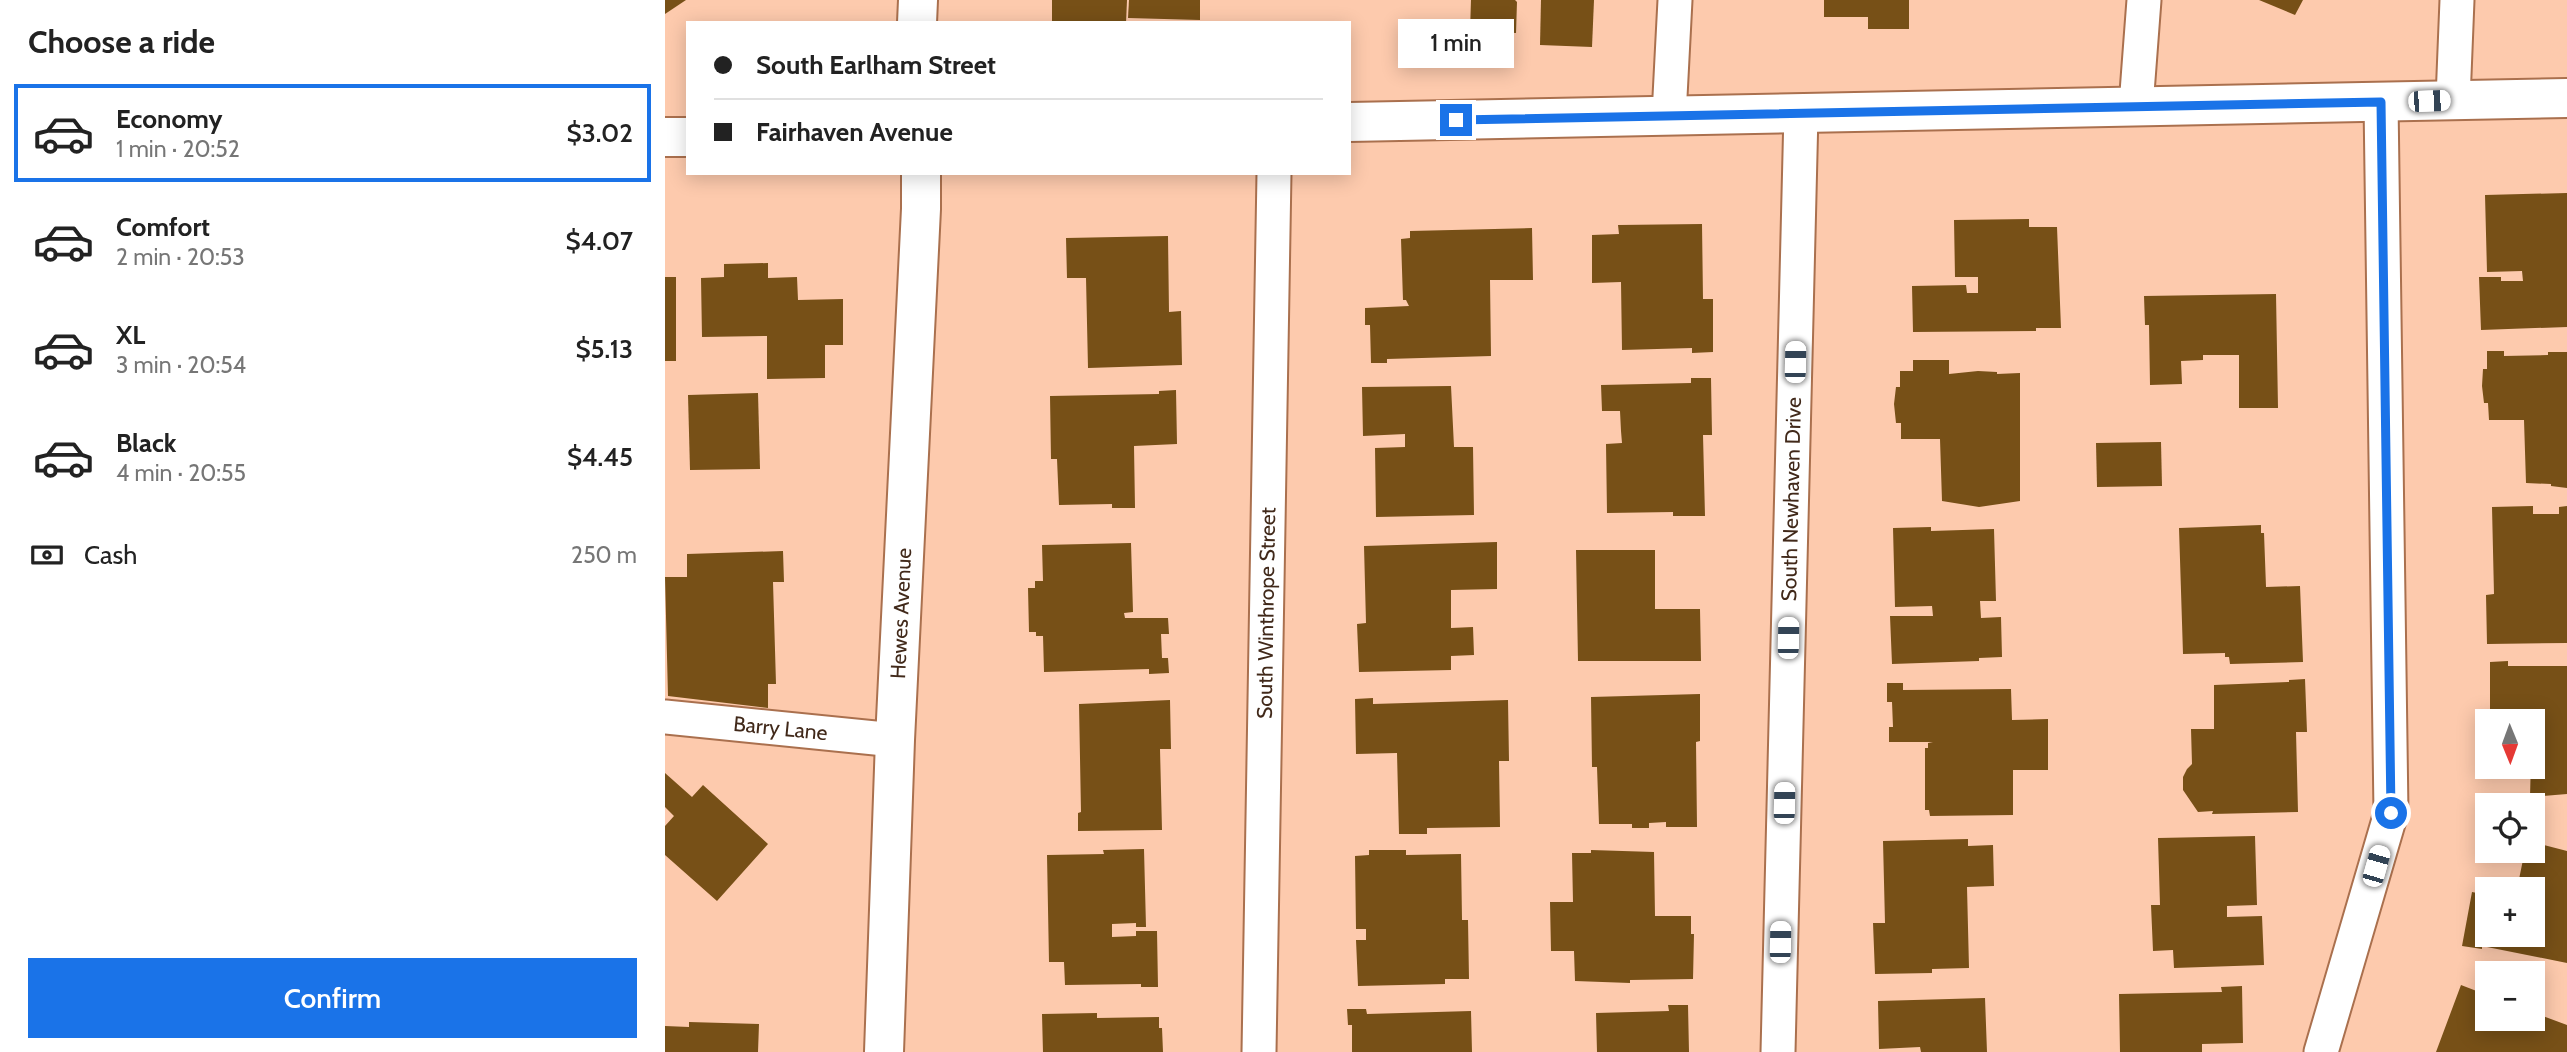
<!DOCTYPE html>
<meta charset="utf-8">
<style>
:root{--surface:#fff;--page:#f6f6f6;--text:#222;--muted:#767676;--line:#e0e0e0;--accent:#1a73e8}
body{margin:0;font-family:Cabin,sans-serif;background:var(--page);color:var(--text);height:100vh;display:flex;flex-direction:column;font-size:26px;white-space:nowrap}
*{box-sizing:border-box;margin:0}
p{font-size:23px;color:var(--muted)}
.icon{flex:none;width:38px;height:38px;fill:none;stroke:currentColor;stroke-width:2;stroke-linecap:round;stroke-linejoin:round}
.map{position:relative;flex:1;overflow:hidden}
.details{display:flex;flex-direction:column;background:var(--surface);width:665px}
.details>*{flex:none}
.hud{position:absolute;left:21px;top:21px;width:665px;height:154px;border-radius:0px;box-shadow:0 4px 18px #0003;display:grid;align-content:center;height:154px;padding:0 28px;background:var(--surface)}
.needle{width:46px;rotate:179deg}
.tools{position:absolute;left:1810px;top:709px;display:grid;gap:14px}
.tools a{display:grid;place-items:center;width:70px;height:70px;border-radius:0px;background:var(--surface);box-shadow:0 4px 18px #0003;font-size:35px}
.end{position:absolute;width:32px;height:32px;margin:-16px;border:9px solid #1a73e8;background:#fff;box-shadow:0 0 0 4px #fff}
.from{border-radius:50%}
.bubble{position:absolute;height:49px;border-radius:0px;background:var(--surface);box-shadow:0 4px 18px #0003;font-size:23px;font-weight:600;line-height:49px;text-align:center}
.car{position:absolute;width:21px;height:42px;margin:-21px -10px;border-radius:9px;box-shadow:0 0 5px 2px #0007;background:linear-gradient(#fff 24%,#345 0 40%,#fff 0 76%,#345 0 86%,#fff 0)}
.hud b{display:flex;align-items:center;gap:24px;height:66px;font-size:26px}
.hud b+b{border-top:2px solid var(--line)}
.hud i{width:18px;height:18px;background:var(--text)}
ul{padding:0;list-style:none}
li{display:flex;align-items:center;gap:21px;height:98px;margin:0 14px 10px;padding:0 14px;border:4px solid transparent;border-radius:0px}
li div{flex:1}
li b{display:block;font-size:26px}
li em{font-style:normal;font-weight:600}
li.on{border-color:var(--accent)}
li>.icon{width:63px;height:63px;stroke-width:1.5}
h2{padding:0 28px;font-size:32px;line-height:84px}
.pay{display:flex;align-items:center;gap:18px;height:77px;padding:0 28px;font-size:26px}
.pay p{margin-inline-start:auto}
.action{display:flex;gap:14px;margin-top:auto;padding:14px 28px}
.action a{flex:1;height:80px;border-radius:0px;background:var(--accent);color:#fff;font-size:28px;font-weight:600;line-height:80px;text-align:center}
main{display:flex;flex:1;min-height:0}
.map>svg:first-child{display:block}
.building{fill:#775017}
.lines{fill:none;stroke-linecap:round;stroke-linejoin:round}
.minor-casing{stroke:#aa704e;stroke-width:37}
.tertiary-casing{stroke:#aa704e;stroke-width:42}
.secondary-casing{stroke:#aa704e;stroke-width:42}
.minor{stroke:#fff;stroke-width:33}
.tertiary{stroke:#fff;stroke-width:38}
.secondary{stroke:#fff;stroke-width:38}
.route{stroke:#1a73e8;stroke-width:9}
.labels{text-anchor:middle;stroke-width:7;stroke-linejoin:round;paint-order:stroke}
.street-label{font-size:21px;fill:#41291a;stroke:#f8decf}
</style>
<main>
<section class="details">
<h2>Choose a ride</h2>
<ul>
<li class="on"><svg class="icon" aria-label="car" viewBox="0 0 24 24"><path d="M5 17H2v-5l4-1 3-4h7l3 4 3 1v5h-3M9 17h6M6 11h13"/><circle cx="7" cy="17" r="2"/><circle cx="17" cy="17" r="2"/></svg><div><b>Economy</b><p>1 min · 20:52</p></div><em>$3.02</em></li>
<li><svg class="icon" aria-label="car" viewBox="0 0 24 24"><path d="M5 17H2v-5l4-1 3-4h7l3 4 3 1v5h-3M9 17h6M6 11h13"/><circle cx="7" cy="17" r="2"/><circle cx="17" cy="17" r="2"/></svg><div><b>Comfort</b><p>2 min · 20:53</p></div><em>$4.07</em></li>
<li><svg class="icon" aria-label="car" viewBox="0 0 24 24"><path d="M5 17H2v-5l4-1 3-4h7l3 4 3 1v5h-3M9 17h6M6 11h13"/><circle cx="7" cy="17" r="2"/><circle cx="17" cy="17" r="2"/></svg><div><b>XL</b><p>3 min · 20:54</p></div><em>$5.13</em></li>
<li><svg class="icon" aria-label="car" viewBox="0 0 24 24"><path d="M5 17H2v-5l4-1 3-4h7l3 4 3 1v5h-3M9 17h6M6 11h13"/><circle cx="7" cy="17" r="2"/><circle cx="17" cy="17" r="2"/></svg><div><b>Black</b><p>4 min · 20:55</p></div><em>$4.45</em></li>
</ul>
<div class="pay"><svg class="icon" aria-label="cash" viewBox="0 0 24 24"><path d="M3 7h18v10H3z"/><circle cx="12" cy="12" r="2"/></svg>Cash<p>250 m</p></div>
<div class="action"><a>Confirm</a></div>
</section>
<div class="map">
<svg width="1902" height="1052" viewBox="0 0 1902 1052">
<rect width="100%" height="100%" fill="#fdcaad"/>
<g class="building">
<path d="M0,0H21L0,14Z"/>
<path d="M387,0H462L461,23H387Z"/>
<path d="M464,0H535V20L463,18Z"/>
<path d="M806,0H850L852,2L851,33L805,31Z"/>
<path d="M876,0H929L927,47L875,45Z"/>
<path d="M1159,0H1244V29H1203V17H1159Z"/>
<path d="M1594,0H1638L1630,15Z"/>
<path d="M1902,193V327L1816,330L1814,277H1836V281H1858L1857,271L1822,272L1820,195Z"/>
<path d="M1364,219V227H1392L1396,328H1371V331L1248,332L1247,286L1301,285L1302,293H1313V277H1290L1289,220Z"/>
<path d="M1037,224L1038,299H1048V352L1027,353V348L957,350L956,282L927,283V235L954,234L953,225Z"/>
<path d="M867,228L868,280H825L826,356L722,359V363H706L705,325H700V308L744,306L741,300H738L736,239L745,238V231Z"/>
<path d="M503,236L504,312L516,311L517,365L423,368L421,278H402L401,238Z"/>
<path d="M103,263V278L132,277L133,300L178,299V345H160V378L102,379V336L37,337L36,278L59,277V264Z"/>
<rect x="0" y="277" width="11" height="84"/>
<path d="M1611,294L1613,408H1574V355H1538V360L1516,361L1517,384L1485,385L1484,325H1480L1479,296Z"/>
<path d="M1822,351H1839V356L1883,355V352H1902V488L1886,486V484L1861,483L1859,420H1824L1823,403H1819L1817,386L1818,369H1822Z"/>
<path d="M1248,360H1284V374L1313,371L1332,372V374L1355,373V501L1314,507L1277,501L1275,439H1236V423H1231L1229,404L1231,387H1235V371H1248Z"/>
<path d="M1026,378H1046L1047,435H1038L1040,516H1008V512L942,513L941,444L957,443L956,431L955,411H937L936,385L1026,383Z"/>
<path d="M786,386L789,447H808L809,515L711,517L710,448L740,447V434L698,436L697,387Z"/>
<path d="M511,390L512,444L469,446L470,508H447V504L394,505L392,459H386L385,396L494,394V391Z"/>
<path d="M93,393L95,469L25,470L23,395Z"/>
<path d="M1496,442L1497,486L1432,487L1431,443Z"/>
<path d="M1868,506V514H1894V507L1902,506V643L1822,644L1821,595L1829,594L1827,507Z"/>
<path d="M1596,525V533H1599L1601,587L1635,586L1638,662L1565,664L1564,657H1560V653L1518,654L1514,528Z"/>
<path d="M1266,527V531L1329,529L1331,601H1315L1316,618L1336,617L1337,657L1314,658V661L1227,664L1225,616H1268L1267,606L1230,607L1228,528Z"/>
<path d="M832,542V589L786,590V628L808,627L809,655L786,656V670L694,672L692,624L701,623L699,546Z"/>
<path d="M466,543L468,612L459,613L460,618H503L504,634H496L497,658H503L504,673L484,674V669L379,672L378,636H371V632H364L363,588H370V581H378L377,545Z"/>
<path d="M911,550H990V609H1035L1036,661H913Z"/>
<path d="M118,551L119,582H108L111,684H103V708L3,696L0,577H22V554Z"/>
<path d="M1843,661V666H1902V794L1865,797L1867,721H1865V718L1825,719V662Z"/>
<path d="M1640,679L1642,732H1631L1633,812L1547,814L1548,811L1533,812L1518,790V777L1522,769L1527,764L1526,729H1549V685L1624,682V680Z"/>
<path d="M1222,683H1238V690L1346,689L1347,720L1383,719V770H1348V815L1265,816L1264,810H1260V748H1263V743L1268,742H1224V727H1228L1227,702H1222Z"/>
<path d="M1035,694V741L1031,742L1032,827H1001V822L984,823V828H967V824H934L932,767H927L926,697Z"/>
<path d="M708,698V704L843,700L844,761H834L835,827L762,828V834H734L732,753L691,754L690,699Z"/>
<path d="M505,700L506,749H495L497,830L413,831V813L416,812L414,704Z"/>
<path d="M0,773L27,797L38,785L103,844L52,901L0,855V826L9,816L0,807Z"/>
<path d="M1590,836L1592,905L1562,906V917L1597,916L1599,965L1509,968L1508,950L1488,951L1486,905H1495L1493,838Z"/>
<path d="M1303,839V846L1328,845L1329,886L1302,887L1304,968L1267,969V973L1210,974L1208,923H1220L1218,841Z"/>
<path d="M1867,842L1902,851V963L1817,946V949L1797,946L1807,892L1822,895V934H1867V889H1852L1860,850H1867Z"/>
<path d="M479,849L481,927H471V923L447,924V937L471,936V931H492L493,987H476V984L400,985L399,962H384L382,855L439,854L438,850Z"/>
<path d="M704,850H741V855L796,854L797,920H803L804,979H780V984L693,986L691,940H701V929H691L690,856L704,855Z"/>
<path d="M926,850L989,852L990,916H1026V934H1029L1028,979L965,980V983L910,981L909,951H886L885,902H908L907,853H926Z"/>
<path d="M1796,985L1822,995V1018H1867V1012L1902,1025V1052H1771Z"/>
<path d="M1577,986L1578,1043L1537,1044V1052H1455L1454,994L1557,992L1556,987Z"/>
<path d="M1320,998L1322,1052H1256L1255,1047L1214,1049L1213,1001Z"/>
<path d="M1003,1005H1023L1024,1052H932L931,1013L1004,1011Z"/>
<path d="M682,1009H701L702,1014L806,1011L807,1052H687V1025H683Z"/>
<path d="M432,1013V1018L494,1017V1028H497L498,1052H378L377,1014Z"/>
<path d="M24,1022L94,1024L93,1052H0V1026L24,1027Z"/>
</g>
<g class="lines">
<g class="minor-casing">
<g id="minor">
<path d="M1788,100L1792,0"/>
<path d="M1471,106L1479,0"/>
<path d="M1004,116L1010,0"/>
<path id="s1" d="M0,717L230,740"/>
<path id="s2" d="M594,1052L609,173"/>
<path id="s3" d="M1113,1052L1136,113"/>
<path d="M1656,1052L1726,813L1716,102"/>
</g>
</g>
<g class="tertiary-casing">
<g id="tertiary">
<path d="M252,23L253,0"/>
<path d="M0,137H23"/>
</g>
</g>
<g class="secondary-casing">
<g id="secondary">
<path d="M684,122L1902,98"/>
<path id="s4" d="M219,1052L230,740L256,209V173"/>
</g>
</g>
<use href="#minor" class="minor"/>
<use href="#tertiary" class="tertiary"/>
<use href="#secondary" class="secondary"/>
</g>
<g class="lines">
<path class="route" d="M791,120L1716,102L1726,813"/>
</g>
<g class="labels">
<g class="street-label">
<text dy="7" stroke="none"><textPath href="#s3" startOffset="553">South Newhaven Drive</textPath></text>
<text dy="7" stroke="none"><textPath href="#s4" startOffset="439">Hewes Avenue</textPath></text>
<text dy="7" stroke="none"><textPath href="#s2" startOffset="439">South Winthrope Street</textPath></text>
<text dy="7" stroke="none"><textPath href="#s1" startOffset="116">Barry Lane</textPath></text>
</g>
</g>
</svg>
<div class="tools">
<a><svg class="needle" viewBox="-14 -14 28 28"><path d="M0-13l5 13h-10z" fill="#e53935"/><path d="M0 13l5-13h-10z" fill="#767676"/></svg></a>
<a><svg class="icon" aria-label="locate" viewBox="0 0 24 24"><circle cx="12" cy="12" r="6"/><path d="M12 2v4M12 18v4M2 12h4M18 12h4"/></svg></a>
<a>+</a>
<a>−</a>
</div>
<i class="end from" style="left:1726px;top:813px"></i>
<i class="end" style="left:791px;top:120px"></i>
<div class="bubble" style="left:733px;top:19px;width:116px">1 min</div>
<i class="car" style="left:1764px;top:101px;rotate:88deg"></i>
<i class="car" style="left:1130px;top:362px;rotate:1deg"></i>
<i class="car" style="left:1123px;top:638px;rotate:1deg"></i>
<i class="car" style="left:1119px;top:803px;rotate:1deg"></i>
<i class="car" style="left:1711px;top:866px;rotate:16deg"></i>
<i class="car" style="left:1115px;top:942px;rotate:1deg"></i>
<div class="hud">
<b><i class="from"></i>South Earlham Street</b>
<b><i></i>Fairhaven Avenue</b>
</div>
</div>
</main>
